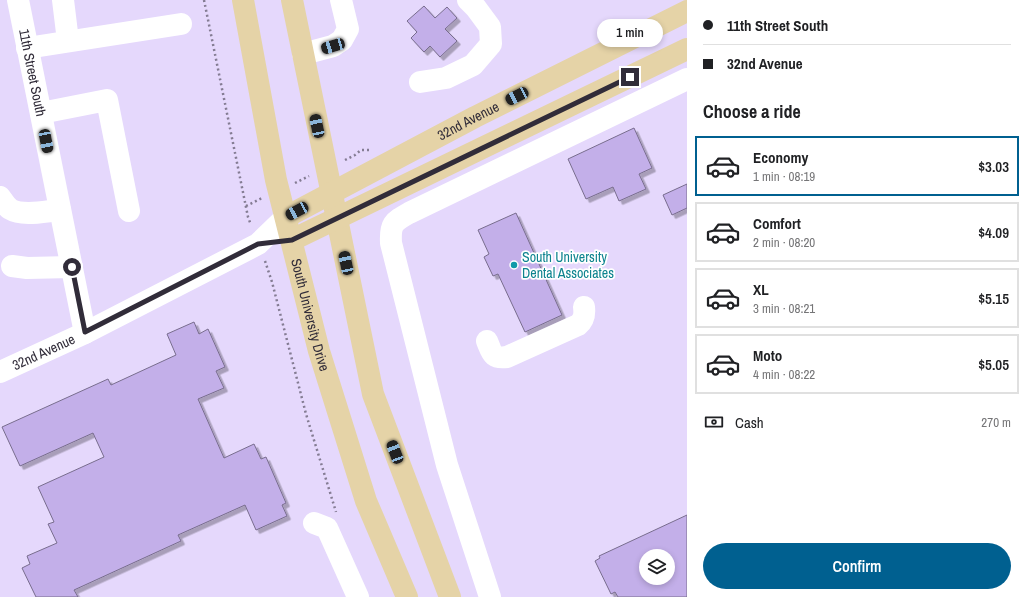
<!DOCTYPE html>
<meta charset="utf-8">
<style>
:root{--surface:#fff;--page:#f2f2f2;--text:#202124;--muted:#757577;--line:#e0e0e0;--accent:#006090}
body{margin:0;font-family:"Archivo Narrow",sans-serif;background:var(--page);color:var(--text);height:100vh;display:flex;flex-direction:column;font-size:15px;white-space:nowrap}
*{box-sizing:border-box;margin:0}
p{font-size:13px;color:var(--muted)}
.icon{flex:none;width:22px;height:22px;fill:none;stroke:currentColor;stroke-width:2;stroke-linecap:round;stroke-linejoin:round}
.map{position:relative;flex:1;overflow:hidden}
.details{display:flex;flex-direction:column;background:var(--surface);width:340px}
.details>*{flex:none}
.guide{display:grid;align-content:center;height:88px;padding:0 16px;background:var(--surface)}
.controls{position:absolute;left:639px;top:549px;display:grid;gap:8px}
.controls a{display:grid;place-items:center;width:36px;height:36px;border-radius:50%;background:var(--surface);box-shadow:0 2px 6px #0003;font-size:20px}
.end{position:absolute;width:18px;height:18px;margin:-9px;border:5px solid #312c39;background:#fff;box-shadow:0 0 0 2px #fff}
.from{border-radius:50%}
.bubble{position:absolute;height:28px;border-radius:14px;background:var(--surface);box-shadow:0 2px 6px #0003;font-size:13px;font-weight:600;line-height:28px;text-align:center}
.car{position:absolute;width:12px;height:24px;margin:-12px -6px;border-radius:5px;box-shadow:0 0 3px 1px #0007;background:linear-gradient(#222 24%,#8ab4d8 0 40%,#222 0 76%,#8ab4d8 0 86%,#222 0)}
.guide b{display:flex;align-items:center;gap:14px;height:38px;font-size:15px}
.guide b+b{border-top:1px solid var(--line)}
.guide i{width:10px;height:10px;background:var(--text)}
ul{padding:0;list-style:none}
li{display:flex;align-items:center;gap:12px;height:60px;margin:0 8px 6px;padding:0 8px;border:2px solid var(--line);border-radius:0px}
li div{flex:1}
li b{display:block;font-size:15px}
li em{font-style:normal;font-weight:600}
li.selected{border-color:var(--accent)}
li>.icon{width:36px;height:36px;stroke-width:1.5}
h2{padding:0 16px;font-size:18px;line-height:48px}
.pay{display:flex;align-items:center;gap:10px;height:44px;padding:0 16px;font-size:15px}
.pay p{margin-inline-start:auto}
.primary-button{display:flex;gap:8px;margin-top:auto;padding:8px 16px}
.primary-button a{flex:1;height:46px;border-radius:24px;background:var(--accent);color:#fff;font-size:16px;font-weight:600;line-height:46px;text-align:center}
main{display:flex;flex:1;min-height:0}
.map>svg:first-child{display:block}
.building{fill:#c3afe9;stroke:#786d8d;fill-rule:evenodd;filter:url(#shadow)}
.lines{fill:none;stroke-linecap:round;stroke-linejoin:round}
.path{stroke:#847c93;stroke-width:2.5;stroke-dasharray:2 3;stroke-linecap:butt}
.minor{stroke:#fff;stroke-width:22}
.major{stroke:#e5d3a7;stroke-width:22}
.route{stroke:#312c39;stroke-width:5}
.culture-dot{fill:#0f9aa8;stroke:#fff;stroke-width:1.5}
.labels{text-anchor:middle;stroke-width:3.5;stroke-linejoin:round;paint-order:stroke}
.street-label{font-size:14px;fill:#312c39;stroke:#fff}
.culture-label{font-size:14px;fill:#0d838f;stroke:#fff;text-anchor:start}
</style>
<main>
<div class="map">
<svg width="687" height="597" viewBox="0 0 687 597">
<defs>
<filter id="shadow"><feDropShadow dx="3.5" dy="3.5" stdDeviation="0" flood-color="#0004"/></filter>
</defs>
<rect width="100%" height="100%" fill="#e5d8fc"/>
<g class="building">
<path d="M424,6L435,18L447,7L457,18L445,29L457,41L440,57L430,46L424,52L411,38L417,32L407,21Z"/>
<path d="M634,128L652,168L639,174L646,189L619,201L613,187L586,199L568,159Z"/>
<path d="M687,184V208L672,215L663,195Z"/>
<path d="M516,213L562,315L525,332L498,274L493,276L484,257L489,254L478,230Z"/>
<path d="M194,322L199,334L208,329L225,367L216,371L224,388L198,399L224,458L254,444L261,459L266,457L286,503L282,505L287,516L256,530L245,505L178,535L181,541L74,590L78,597H36L22,568L30,564L27,556L57,543L48,524L54,522L38,487L104,457L93,433L20,466L2,427L108,379L111,385L176,355L167,334Z"/>
<path d="M687,515V597H618L615,592L611,594L595,561L600,558L599,556ZM646,556H668V578H646Z"/>
</g>
<g class="lines">
<g class="path">
<path d="M204,0L248,217L251,225"/>
<path d="M345,160L355,155L361,150H371"/>
<path d="M295,183L309,176"/>
<path d="M246,206L262,198"/>
<path d="M265,261L272,282L306,414L336,512"/>
</g>
<g class="minor">
<path id="s1" d="M18,0L85,333"/>
<path d="M63,0L68,41"/>
<path d="M27,48L181,24"/>
<path d="M303,54L333,46L342,40L348,29L341,0"/>
<path d="M420,82L446,78L473,65L491,44L490,27L476,8L468,0"/>
<path d="M41,113L107,100L129,211"/>
<path d="M0,197C3,201 6,206 10,209C23,217 46,211 60,210"/>
<path d="M12,266L27,268L72,267"/>
<path d="M487,341C492,353 492,359 507,357L578,325C584,320 585,315 584,307"/>
<path id="s2" d="M0,372L85,333L258,244L286,217"/>
<path d="M314,523L327,528L358,597"/>
<path d="M490,597L447,465L391,243C390,224 393,222 409,213L687,79"/>
</g>
<g class="major">
<path id="s3" d="M243,0L276,180L319,351L366,501L407,597"/>
<path d="M292,0L373,394L450,597"/>
<path id="s4" d="M286,217L475,117L687,11"/>
<path d="M292,240L687,49"/>
</g>
</g>
<g class="lines">
<path class="route" d="M72,267L85,332L258,244L292,240L630,77"/>
</g>
<circle class="culture-dot" cx="514" cy="265" r="4"/>
<g class="labels">
<g class="street-label">
<text dy="5" stroke="none"><textPath href="#s1" startOffset="74">11th Street South</textPath></text>
<text dy="5" stroke="none"><textPath href="#s4" startOffset="206">32nd Avenue</textPath></text>
<text dy="5" stroke="none"><textPath href="#s3" startOffset="322">South University Drive</textPath></text>
<text dy="5" stroke="none"><textPath href="#s2" startOffset="48">32nd Avenue</textPath></text>
</g>
<g class="culture-label">
<text x="522" y="262">South University<tspan x="522" dy="16">Dental Associates</tspan></text>
</g>
</g>
</svg>
<div class="controls">
<a><svg class="icon" aria-label="layers" viewBox="0 0 24 24"><path d="M12 4l9 5-9 5-9-5zM3 14l9 5 9-5"/></svg></a>
</div>
<i class="end from" style="left:72px;top:267px"></i>
<i class="end" style="left:630px;top:77px"></i>
<div class="bubble" style="left:597px;top:19px;width:66px">1 min</div>
<i class="car" style="left:333px;top:46px;rotate:254deg"></i>
<i class="car" style="left:517px;top:96px;rotate:243deg"></i>
<i class="car" style="left:317px;top:126px;rotate:348deg"></i>
<i class="car" style="left:46px;top:141px;rotate:169deg"></i>
<i class="car" style="left:297px;top:211px;rotate:242deg"></i>
<i class="car" style="left:346px;top:263px;rotate:348deg"></i>
<i class="car" style="left:395px;top:452px;rotate:339deg"></i>
</div>
<section class="details">
<div class="guide">
<b><i class="from"></i>11th Street South</b>
<b><i></i>32nd Avenue</b>
</div>
<h2>Choose a ride</h2>
<ul>
<li class="selected"><svg class="icon" aria-label="car" viewBox="0 0 24 24"><path d="M5 17H2v-5l4-1 3-4h7l3 4 3 1v5h-3M9 17h6M6 11h13"/><circle cx="7" cy="17" r="2"/><circle cx="17" cy="17" r="2"/></svg><div><b>Economy</b><p>1 min · 08:19</p></div><em>$3.03</em></li>
<li><svg class="icon" aria-label="car" viewBox="0 0 24 24"><path d="M5 17H2v-5l4-1 3-4h7l3 4 3 1v5h-3M9 17h6M6 11h13"/><circle cx="7" cy="17" r="2"/><circle cx="17" cy="17" r="2"/></svg><div><b>Comfort</b><p>2 min · 08:20</p></div><em>$4.09</em></li>
<li><svg class="icon" aria-label="car" viewBox="0 0 24 24"><path d="M5 17H2v-5l4-1 3-4h7l3 4 3 1v5h-3M9 17h6M6 11h13"/><circle cx="7" cy="17" r="2"/><circle cx="17" cy="17" r="2"/></svg><div><b>XL</b><p>3 min · 08:21</p></div><em>$5.15</em></li>
<li><svg class="icon" aria-label="car" viewBox="0 0 24 24"><path d="M5 17H2v-5l4-1 3-4h7l3 4 3 1v5h-3M9 17h6M6 11h13"/><circle cx="7" cy="17" r="2"/><circle cx="17" cy="17" r="2"/></svg><div><b>Moto</b><p>4 min · 08:22</p></div><em>$5.05</em></li>
</ul>
<div class="pay"><svg class="icon" aria-label="cash" viewBox="0 0 24 24"><path d="M3 7h18v10H3z"/><circle cx="12" cy="12" r="2"/></svg>Cash<p>270 m</p></div>
<div class="primary-button"><a>Confirm</a></div>
</section>
</main>
